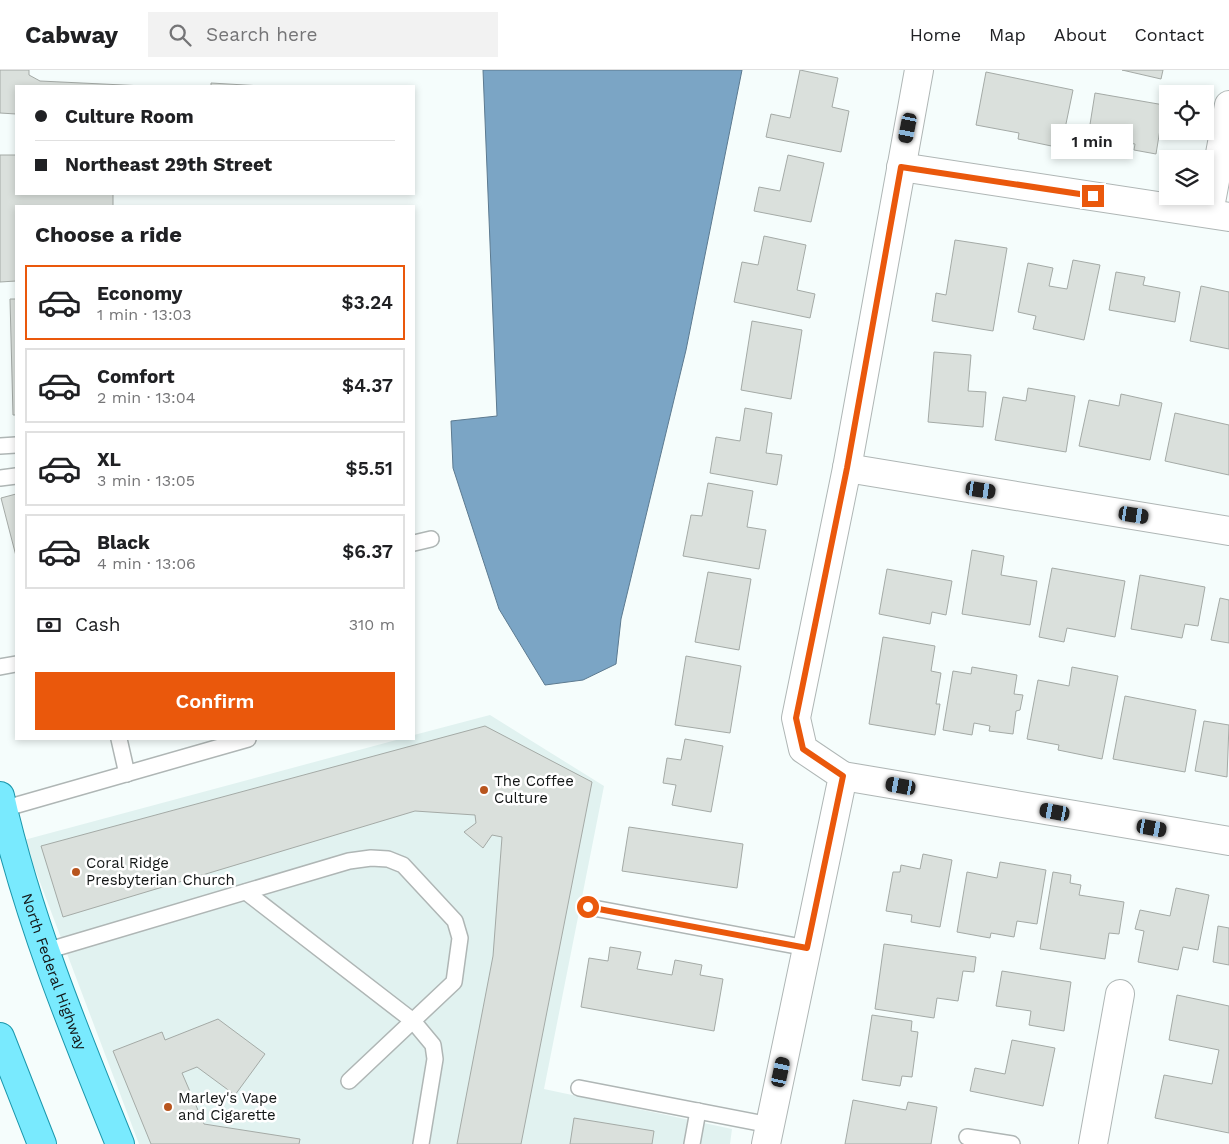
<!DOCTYPE html>
<meta charset="utf-8">
<style>
:root{--surface:#fff;--page:#f2f2f2;--text:#202124;--muted:#757577;--line:#e0e0e0;--accent:#ea580c}
body{margin:0;font-family:"Work Sans",sans-serif;background:var(--page);color:var(--text);height:100vh;display:flex;flex-direction:column;font-size:19px;white-space:nowrap}
*{box-sizing:border-box;margin:0}
p{font-size:16px;color:var(--muted)}
.icon{flex:none;width:28px;height:28px;fill:none;stroke:currentColor;stroke-width:2;stroke-linecap:round;stroke-linejoin:round}
.map{position:relative;flex:1;overflow:hidden}
.side{position:absolute;left:15px;top:135px;width:400px;height:535px;display:flex;flex-direction:column;background:var(--surface);border-radius:0px;box-shadow:0 2px 8px #0003}
.side>*{flex:none}
.hud{position:absolute;left:15px;top:15px;width:400px;height:110px;border-radius:0px;box-shadow:0 2px 8px #0003;display:grid;align-content:center;height:110px;padding:0 20px;background:var(--surface)}
.tools{position:absolute;left:1159px;top:15px;display:grid;gap:10px}
.tools a{display:grid;place-items:center;width:55px;height:55px;border-radius:0px;background:var(--surface);box-shadow:0 2px 8px #0003;font-size:25px}
.end{position:absolute;width:22px;height:22px;margin:-11px;border:6px solid #ea580c;background:#fff;box-shadow:0 0 0 2px #fff}
.from{border-radius:50%}
.bubble{position:absolute;height:35px;border-radius:0px;background:var(--surface);box-shadow:0 2px 8px #0003;font-size:16px;font-weight:600;line-height:35px;text-align:center}
.car{position:absolute;width:15px;height:30px;margin:-15px -8px;border-radius:6px;box-shadow:0 0 4px 1px #0007;background:linear-gradient(#222 24%,#8ab4d8 0 40%,#222 0 76%,#8ab4d8 0 86%,#222 0)}
.hud b{display:flex;align-items:center;gap:18px;height:48px;font-size:19px}
.hud b+b{border-top:1px solid var(--line)}
.hud i{width:12px;height:12px;background:var(--text)}
ul{padding:0;list-style:none}
li{display:flex;align-items:center;gap:15px;height:75px;margin:0 10px 8px;padding:0 10px;border:2px solid var(--line);border-radius:0px}
li div{flex:1}
li b{display:block;font-size:19px}
li em{font-style:normal;font-weight:600}
li.on{border-color:var(--accent)}
li>.icon{width:45px;height:45px;stroke-width:1.5}
h2{padding:0 20px;font-size:22px;line-height:60px}
.pay{display:flex;align-items:center;gap:12px;height:55px;padding:0 20px;font-size:19px}
.pay p{margin-inline-start:auto}
.button{display:flex;gap:10px;margin-top:auto;padding:10px 20px}
.button a{flex:1;height:58px;border-radius:0px;background:var(--accent);color:#fff;font-size:20px;font-weight:600;line-height:58px;text-align:center}
header{display:flex;align-items:center;gap:30px;box-sizing:border-box;height:70px;padding:0 25px;background:var(--surface);border-bottom:1px solid var(--line)}
header strong{font-size:24px}
nav{display:flex;gap:28px;margin-inline-start:auto;font-size:18px}
.search{width:350px;height:45px;background:var(--page);display:flex;align-items:center;gap:12px;box-sizing:border-box;padding:0 18px;border-radius:0px;color:var(--muted);font-size:19px}
.map>svg:first-child{display:block}
.built{fill:#e1f2f0}
.water{fill:#7ba5c5;stroke:#5c7a90}
.building{fill:#dae0dc;stroke:#a4aaa6}
.lines{fill:none;stroke-linecap:round;stroke-linejoin:round}
.service-casing{stroke:#afb6b5;stroke-width:18}
.minor-casing{stroke:#afb6b5;stroke-width:30}
.primary-casing{stroke:#1b97ac;stroke-width:30}
.service{stroke:#fff;stroke-width:15}
.minor{stroke:#fff;stroke-width:28}
.primary{stroke:#79eafe;stroke-width:28}
.route{stroke:#ea580c;stroke-width:6}
.poi-dot{fill:#b8551e;stroke:#fff;stroke-width:2}
.labels{text-anchor:middle;stroke-width:5;stroke-linejoin:round;paint-order:stroke}
.poi-label{font-size:15px;fill:#131616;stroke:#fff;text-anchor:start}
.street-label{font-size:15px;fill:#131616;stroke:#fff}
</style>
<header>
<strong>Cabway</strong>
<div class="search"><svg class="icon" aria-label="search" viewBox="0 0 24 24"><circle cx="10" cy="10" r="6"/><path d="M15 15l6 6"/></svg>Search here</div>
<nav><a>Home</a><a>Map</a><a>About</a><a>Contact</a></nav>
</header>
<div class="map">
<svg width="1229" height="1074" viewBox="0 0 1229 1074">
<rect width="100%" height="100%" fill="#f5fdfc"/>
<path class="built" d="M490,645L604,716L544,1019L732,1059L730,1074H139L24,770L400,669H414V665Z"/>
<path class="water" d="M483,0H742L686,280L621,549L616,594L583,610L545,615L499,539L453,398L451,351L497,346Z"/>
<g class="building">
<path d="M0,0H29V5L40,11L144,16H16V44L0,43Z"/>
<path d="M800,0L838,8L832,37L849,41L841,82L766,67L771,44L790,48Z"/>
<path d="M1122,0H1163L1161,9Z"/>
<path d="M986,2L1073,20L1061,78L1018,69L1019,63L976,55Z"/>
<path d="M211,13L262,16H211Z"/>
<path d="M1095,23L1164,35L1156,84L1134,80L1135,74L1088,67Z"/>
<path d="M0,85H16V124H113V136H16V211L0,212Z"/>
<path d="M788,85L824,93L811,152L754,141L759,117L780,121Z"/>
<path d="M764,166L806,175L797,220L815,224L810,248L734,232L742,192L758,195Z"/>
<path d="M955,170L1007,178L993,261L932,251L936,223L946,225Z"/>
<path d="M1073,190L1100,195L1084,270L1033,259L1036,246L1018,242L1028,193L1053,198L1049,216L1067,219Z"/>
<path d="M1116,202L1145,207L1143,215L1180,222L1175,252L1109,240Z"/>
<path d="M1201,216L1229,222V279L1190,271Z"/>
<path d="M10,229H16V345H13Z"/>
<path d="M752,251L802,260L791,329L741,320Z"/>
<path d="M934,282L971,285L968,321L986,322L983,357L928,352Z"/>
<path d="M1028,318L1075,326L1066,382L995,370L1003,327L1026,331Z"/>
<path d="M1121,324L1162,333L1150,390L1079,376L1089,330L1119,336Z"/>
<path d="M745,338L772,343L766,383L782,385L777,415L710,403L716,367L740,371Z"/>
<path d="M1175,343L1229,355V405L1165,391Z"/>
<path d="M708,413L753,421L747,457L766,460L759,499L683,486L691,445L702,446Z"/>
<path d="M16,424V486L1,428Z"/>
<path d="M972,480L1004,486L1001,505L1037,511L1030,555L962,544Z"/>
<path d="M1052,498L1125,511L1115,567L1067,558L1064,572L1039,567Z"/>
<path d="M887,499L952,511L946,545L932,542L930,554L879,544Z"/>
<path d="M708,502L751,509L739,580L695,572Z"/>
<path d="M1140,505L1205,517L1198,556L1185,554L1182,568L1131,559Z"/>
<path d="M1220,528L1229,530V573L1211,570Z"/>
<path d="M883,567L935,576L931,601L941,603L936,634H940L935,665L869,654Z"/>
<path d="M686,586L741,596L730,663L675,655Z"/>
<path d="M972,597L1017,605L1014,624L1023,625L1020,640L1016,641L1013,664L989,661L990,656L974,653L972,665L943,660L953,601L971,604Z"/>
<path d="M1072,597L1118,606L1102,689L1058,680L1059,675L1027,669L1038,610L1069,616Z"/>
<path d="M1125,626L1196,640L1185,702L1113,689Z"/>
<path d="M1204,651L1229,655L1227,707L1195,701Z"/>
<path d="M485,656L592,712L521,1074H457L493,886L502,767L492,765L483,778L464,762L476,753L475,745L415,741L63,847L41,776Z"/>
<path d="M685,669L723,676L711,742L672,735L676,715L663,713L667,688L681,690Z"/>
<path d="M629,757L743,774L737,818L622,801Z"/>
<path d="M923,784L952,790L940,857L911,852L912,845L886,841L893,802H900L901,795L920,799Z"/>
<path d="M1000,792L1046,800L1037,854L1017,851L1014,867L991,863L990,868L957,862L967,802L997,808Z"/>
<path d="M1053,802L1071,805L1070,813L1081,815L1079,825L1124,832L1119,864L1109,863L1105,889L1040,879Z"/>
<path d="M1176,818L1209,825L1198,880L1183,877L1178,900L1138,892L1144,861L1135,859L1140,840L1170,846Z"/>
<path d="M1218,856L1229,858V895L1213,892Z"/>
<path d="M884,874L976,887L974,902L963,901L958,931L937,928L934,948L875,939Z"/>
<path d="M610,877L641,882L637,899L672,905L675,890L702,895L700,905L723,909L714,961L581,937L589,888L608,891Z"/>
<path d="M1002,901L1071,912L1064,961L1029,955L1031,941L996,936Z"/>
<path d="M1177,925L1229,936V1063L1155,1048L1164,1005L1212,1014L1219,980L1169,970Z"/>
<path d="M872,945L912,951L911,961L918,962L912,1007L902,1006L900,1016L862,1010Z"/>
<path d="M218,949L265,984L235,1025L197,997L182,1003L204,1054L300,1069L299,1074H151L113,981L162,962L165,970Z"/>
<path d="M1012,970L1055,978L1043,1036L970,1021L975,998L1005,1004Z"/>
<path d="M853,1030L906,1040L908,1032L937,1037L931,1074H845Z"/>
<path d="M574,1048L654,1061L652,1074H570Z"/>
</g>
<g class="lines">
<g class="service-casing">
<g id="service">
<path d="M0,376L16,375"/>
<path d="M0,408L16,406"/>
<path d="M414,473L431,469"/>
<path d="M0,597L16,594"/>
<path d="M119,669L127,704"/>
<path d="M3,739L248,669"/>
<path d="M246,822L413,951L433,975L435,989L421,1074"/>
<path d="M588,837L807,878"/>
<path d="M46,881L349,791L371,788L388,789L403,795L455,851L460,868L454,912L349,1011"/>
<path d="M579,1018L770,1055"/>
<path d="M967,1067L1012,1074"/>
<path d="M692,1074L698,1041"/>
</g>
</g>
<g class="minor-casing">
<g id="minor">
<path d="M901,97L1229,147"/>
<path d="M1209,143L1229,35"/>
<path d="M847,398L1229,461"/>
<path d="M843,706L1229,771"/>
<path d="M766,1074L843,706L803,679L796,648L847,398L919,0"/>
<path d="M1093,1074L1120,924"/>
</g>
</g>
<g class="primary-casing">
<g id="primary">
<path id="s1" d="M0,726C27,846 74,961 120,1074"/>
<path d="M0,967L42,1074"/>
</g>
</g>
<use href="#service" class="service"/>
<use href="#minor" class="minor"/>
<use href="#primary" class="primary"/>
</g>
<g class="lines">
<path class="route" d="M588,837L807,878L843,706L803,679L796,648L847,398L901,97L1093,126"/>
</g>
<g class="poi-dot">
<circle cx="484" cy="720" r="5"/>
<circle cx="76" cy="802" r="5"/>
<circle cx="168" cy="1037" r="5"/>
</g>
<g class="labels">
<g class="poi-label">
<text x="494" y="716">The Coffee<tspan x="494" dy="17">Culture</tspan></text>
<text x="86" y="798">Coral Ridge<tspan x="86" dy="17">Presbyterian Church</tspan></text>
<text x="178" y="1033">Marley's Vape<tspan x="178" dy="17">and Cigarette</tspan></text>
</g>
<g class="street-label">
<text dy="5" stroke="none"><textPath href="#s1" startOffset="184">North Federal Highway</textPath></text>
</g>
</g>
</svg>
<div class="tools">
<a><svg class="icon" aria-label="locate" viewBox="0 0 24 24"><circle cx="12" cy="12" r="6"/><path d="M12 2v4M12 18v4M2 12h4M18 12h4"/></svg></a>
<a><svg class="icon" aria-label="layers" viewBox="0 0 24 24"><path d="M12 4l9 5-9 5-9-5zM3 14l9 5 9-5"/></svg></a>
</div>
<i class="end from" style="left:588px;top:837px"></i>
<i class="end" style="left:1093px;top:126px"></i>
<div class="bubble" style="left:1051px;top:54px;width:82px">1 min</div>
<i class="car" style="left:908px;top:58px;rotate:191deg"></i>
<i class="car" style="left:981px;top:420px;rotate:99deg"></i>
<i class="car" style="left:1134px;top:445px;rotate:99deg"></i>
<i class="car" style="left:901px;top:716px;rotate:280deg"></i>
<i class="car" style="left:1055px;top:742px;rotate:280deg"></i>
<i class="car" style="left:1152px;top:758px;rotate:100deg"></i>
<i class="car" style="left:781px;top:1002px;rotate:12deg"></i>
<div class="hud">
<b><i class="from"></i>Culture Room</b>
<b><i></i>Northeast 29th Street</b>
</div>
<section class="side">
<h2>Choose a ride</h2>
<ul>
<li class="on"><svg class="icon" aria-label="car" viewBox="0 0 24 24"><path d="M5 17H2v-5l4-1 3-4h7l3 4 3 1v5h-3M9 17h6M6 11h13"/><circle cx="7" cy="17" r="2"/><circle cx="17" cy="17" r="2"/></svg><div><b>Economy</b><p>1 min · 13:03</p></div><em>$3.24</em></li>
<li><svg class="icon" aria-label="car" viewBox="0 0 24 24"><path d="M5 17H2v-5l4-1 3-4h7l3 4 3 1v5h-3M9 17h6M6 11h13"/><circle cx="7" cy="17" r="2"/><circle cx="17" cy="17" r="2"/></svg><div><b>Comfort</b><p>2 min · 13:04</p></div><em>$4.37</em></li>
<li><svg class="icon" aria-label="car" viewBox="0 0 24 24"><path d="M5 17H2v-5l4-1 3-4h7l3 4 3 1v5h-3M9 17h6M6 11h13"/><circle cx="7" cy="17" r="2"/><circle cx="17" cy="17" r="2"/></svg><div><b>XL</b><p>3 min · 13:05</p></div><em>$5.51</em></li>
<li><svg class="icon" aria-label="car" viewBox="0 0 24 24"><path d="M5 17H2v-5l4-1 3-4h7l3 4 3 1v5h-3M9 17h6M6 11h13"/><circle cx="7" cy="17" r="2"/><circle cx="17" cy="17" r="2"/></svg><div><b>Black</b><p>4 min · 13:06</p></div><em>$6.37</em></li>
</ul>
<div class="pay"><svg class="icon" aria-label="cash" viewBox="0 0 24 24"><path d="M3 7h18v10H3z"/><circle cx="12" cy="12" r="2"/></svg>Cash<p>310 m</p></div>
<div class="button"><a>Confirm</a></div>
</section>
</div>
